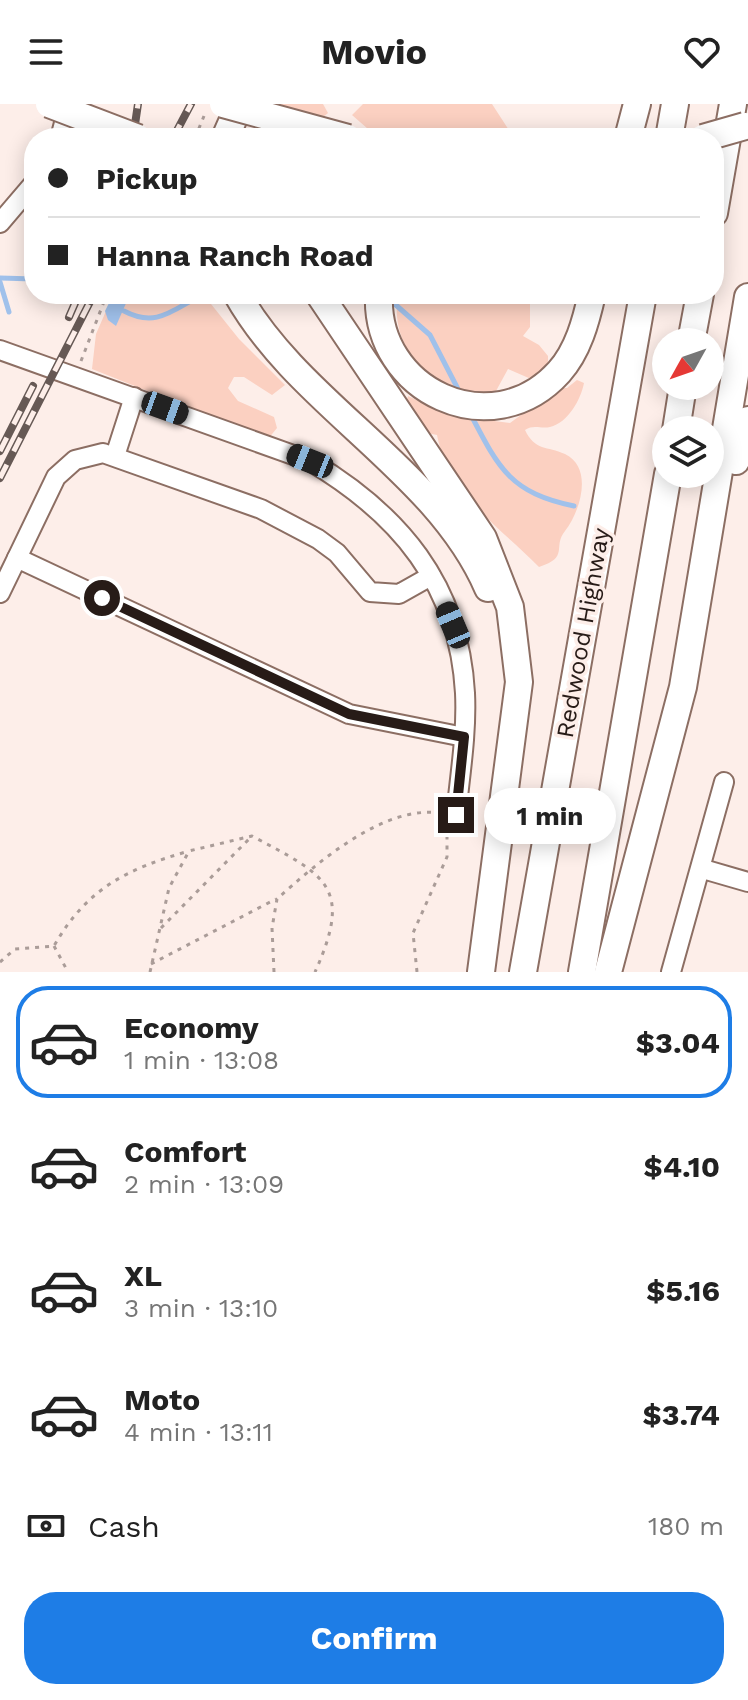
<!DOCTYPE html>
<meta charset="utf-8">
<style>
:root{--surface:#fff;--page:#f2f2f2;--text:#222;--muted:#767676;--line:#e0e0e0;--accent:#1e7de6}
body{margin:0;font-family:"Work Sans",sans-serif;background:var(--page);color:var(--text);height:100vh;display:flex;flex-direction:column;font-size:30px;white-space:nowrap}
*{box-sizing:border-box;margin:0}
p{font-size:26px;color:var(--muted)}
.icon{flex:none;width:44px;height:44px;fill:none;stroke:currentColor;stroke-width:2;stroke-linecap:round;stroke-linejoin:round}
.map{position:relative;height:868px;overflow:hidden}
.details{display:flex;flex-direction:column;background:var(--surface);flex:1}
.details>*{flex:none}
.guide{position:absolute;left:24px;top:24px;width:700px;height:176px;border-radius:32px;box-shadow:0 4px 20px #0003;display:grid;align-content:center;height:176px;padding:0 24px;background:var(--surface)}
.needle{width:52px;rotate:230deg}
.tools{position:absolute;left:652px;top:224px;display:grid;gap:16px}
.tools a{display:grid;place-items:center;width:72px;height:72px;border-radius:50%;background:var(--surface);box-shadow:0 4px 20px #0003;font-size:40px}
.end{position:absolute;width:36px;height:36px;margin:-18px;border:10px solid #271b17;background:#fff;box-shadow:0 0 0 4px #fff}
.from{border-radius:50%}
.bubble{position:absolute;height:56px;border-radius:28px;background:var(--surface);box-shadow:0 4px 20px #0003;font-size:26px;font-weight:700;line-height:56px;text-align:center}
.car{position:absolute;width:24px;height:48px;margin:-24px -12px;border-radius:10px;box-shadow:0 0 6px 2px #0007;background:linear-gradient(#222 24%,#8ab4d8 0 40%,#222 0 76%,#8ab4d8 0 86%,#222 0)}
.guide b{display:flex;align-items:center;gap:28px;height:76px;font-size:30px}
.guide b+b{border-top:2px solid var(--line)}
.guide i{width:20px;height:20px;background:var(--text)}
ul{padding:14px 0 0;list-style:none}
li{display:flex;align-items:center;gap:24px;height:112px;margin:0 16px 12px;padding:0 8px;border:4px solid transparent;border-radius:32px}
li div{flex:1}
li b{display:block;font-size:30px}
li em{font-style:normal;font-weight:700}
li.selected{border-color:var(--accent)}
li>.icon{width:72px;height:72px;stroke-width:1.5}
.pay{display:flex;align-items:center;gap:20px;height:88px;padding:0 24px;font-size:30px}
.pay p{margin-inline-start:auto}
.button{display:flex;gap:16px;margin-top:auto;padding:16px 24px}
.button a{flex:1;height:92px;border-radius:32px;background:var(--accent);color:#fff;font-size:32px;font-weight:700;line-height:92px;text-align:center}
header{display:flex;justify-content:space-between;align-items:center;height:104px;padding:0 24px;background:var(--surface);font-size:36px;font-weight:700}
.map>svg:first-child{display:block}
.green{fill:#fbd0c1}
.water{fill:#a0c1eb}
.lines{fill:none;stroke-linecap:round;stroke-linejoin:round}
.stream{stroke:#a0c1eb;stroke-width:5}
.minor-casing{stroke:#8c6e63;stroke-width:22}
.highway-casing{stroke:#8c6e63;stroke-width:30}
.path{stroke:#aa9c98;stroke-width:3;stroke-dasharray:4 6;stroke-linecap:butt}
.minor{stroke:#fff;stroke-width:18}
.highway{stroke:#fff;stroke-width:26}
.rail-casing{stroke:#665955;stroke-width:8}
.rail{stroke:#fdeee9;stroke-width:5;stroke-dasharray:15;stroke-linecap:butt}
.highway-bridge-casing{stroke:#8c6e63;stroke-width:30;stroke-linecap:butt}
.highway-bridge{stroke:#fff;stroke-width:26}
.route{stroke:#271b17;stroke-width:10}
.labels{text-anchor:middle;stroke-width:7;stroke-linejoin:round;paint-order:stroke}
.street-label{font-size:24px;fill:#271b17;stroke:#fdeee9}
</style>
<header><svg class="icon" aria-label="menu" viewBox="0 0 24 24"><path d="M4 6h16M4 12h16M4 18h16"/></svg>Movio<svg class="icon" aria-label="heart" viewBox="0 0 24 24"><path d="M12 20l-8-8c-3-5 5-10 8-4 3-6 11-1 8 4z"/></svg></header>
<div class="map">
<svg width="748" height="868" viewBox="0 0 748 868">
<rect width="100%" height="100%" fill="#fdeee9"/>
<g class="green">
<path d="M269,0H323L328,9L322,14Z"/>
<path d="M363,0H492L514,34H363L368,25L352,11Z"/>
<path d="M203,190L239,235L285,281L272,291L244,273H234L228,284L238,297L274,313L277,324L268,335L92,265L96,230L113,191Z"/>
<path d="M398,190H510L508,197L517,190H538L530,196V223L523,232L539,241L548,252V261L531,275L508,265L496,287C438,296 388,249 398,190Z"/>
<path d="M577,276L584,279C581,295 568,319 550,323C540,325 534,320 525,326C535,347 547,342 565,350C594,364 580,408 565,427C552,443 570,453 539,463C502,425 448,390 437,331L427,329L406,299L408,292L448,311L510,319L558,284H567Z"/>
</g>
<path class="water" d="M113,191L123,192L127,197L116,222L108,216L105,207Z"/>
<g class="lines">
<g class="stream">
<path d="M0,174L34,175"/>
<path d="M0,178L9,208"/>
<path d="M389,195L430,231L459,287"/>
<path d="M124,207C158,225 174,204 204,190"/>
<path d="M471,311C499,365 511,389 574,402"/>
</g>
<g class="minor-casing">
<g id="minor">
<path d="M60,34L69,0"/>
<path d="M0,119L34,79"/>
<path d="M0,246L310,357C399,410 459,480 465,589C467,629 460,671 456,711"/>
<path d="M115,352L134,293"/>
<path d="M17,454L56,373L75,356L103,349L261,405L318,435L337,449L370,488L399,490L431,472"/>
<path d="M0,489L17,454L349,610L464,633"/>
<path d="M703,765L748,778"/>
<path d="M671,868L724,678"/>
</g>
</g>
<g class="highway-casing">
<g id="highway">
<path d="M225,34L240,0"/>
<path d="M628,34L637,0"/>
<path d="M669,34L675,0"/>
<path d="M714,109L733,0"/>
<path d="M237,190C299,301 437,366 488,484"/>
<path d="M319,190L483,434L510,503L519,578L481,868"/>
<path d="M379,190C374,287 492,342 559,268C578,247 586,217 592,190"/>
<path d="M691,238L700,190"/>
<path d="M676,326L683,282"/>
<path d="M736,357L748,316"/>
<path d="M523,868L643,190"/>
<path d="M582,868L668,370"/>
<path d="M608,868L683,583L748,193"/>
</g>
</g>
<g class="path">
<path d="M195,34L204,12"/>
<path d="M81,257L107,190"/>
<path d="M161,824L252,732"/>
<path d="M54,842L68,868"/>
<path d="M0,858L15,845L54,842C87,784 127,765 189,747"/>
<path d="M151,860L276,795"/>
<path d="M150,868L169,784L189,747L252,732C325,771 354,782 315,868"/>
<path d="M274,868L272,824L277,795C317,759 383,701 440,709"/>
<path d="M417,868L413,829L447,753V725"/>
</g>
<use href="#minor" class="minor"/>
<use href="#highway" class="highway"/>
<g class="rail-casing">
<g id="rail">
<path d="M133,34L138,0"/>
<path d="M173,34L191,0"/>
<path d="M69,213L79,190"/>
<path d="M0,347L33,282"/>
<path d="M0,374L94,190"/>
</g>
</g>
<use href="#rail" class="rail"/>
<g class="highway-bridge-casing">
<g id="highway-bridge">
<path d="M49,0L138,34"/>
<path d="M223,0L348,34"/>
<path d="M703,34L745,22"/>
</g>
</g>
<use href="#highway-bridge" class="highway-bridge"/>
</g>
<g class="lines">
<path class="route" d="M102,494L349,610L464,633L456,711"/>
</g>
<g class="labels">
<g class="street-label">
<text transform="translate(583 529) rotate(-80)" y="8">Redwood Highway</text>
</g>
</g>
</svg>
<div class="tools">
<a><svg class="needle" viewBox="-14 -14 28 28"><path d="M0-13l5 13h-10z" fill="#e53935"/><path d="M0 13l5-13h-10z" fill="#767676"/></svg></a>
<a><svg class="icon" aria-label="layers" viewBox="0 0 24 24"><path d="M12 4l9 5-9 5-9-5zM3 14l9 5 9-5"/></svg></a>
</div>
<i class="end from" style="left:102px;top:494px"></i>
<i class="end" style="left:456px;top:711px"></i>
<div class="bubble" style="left:484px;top:684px;width:132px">1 min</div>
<i class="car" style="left:165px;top:304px;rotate:110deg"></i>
<i class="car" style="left:310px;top:357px;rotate:292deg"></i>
<i class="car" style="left:453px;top:521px;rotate:337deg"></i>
<div class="guide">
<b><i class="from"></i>Pickup</b>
<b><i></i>Hanna Ranch Road</b>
</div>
</div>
<section class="details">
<ul>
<li class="selected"><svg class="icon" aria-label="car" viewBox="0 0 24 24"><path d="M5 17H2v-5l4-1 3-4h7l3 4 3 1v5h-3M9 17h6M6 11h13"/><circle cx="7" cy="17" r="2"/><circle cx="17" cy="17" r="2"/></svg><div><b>Economy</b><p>1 min · 13:08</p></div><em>$3.04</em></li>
<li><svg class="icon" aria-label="car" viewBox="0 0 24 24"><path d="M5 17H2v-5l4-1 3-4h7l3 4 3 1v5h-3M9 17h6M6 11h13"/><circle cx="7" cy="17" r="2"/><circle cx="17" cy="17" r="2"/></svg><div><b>Comfort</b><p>2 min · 13:09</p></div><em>$4.10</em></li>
<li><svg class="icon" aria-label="car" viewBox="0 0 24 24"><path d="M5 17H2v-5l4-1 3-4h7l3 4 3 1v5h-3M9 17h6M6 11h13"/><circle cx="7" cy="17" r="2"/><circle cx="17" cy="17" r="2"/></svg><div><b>XL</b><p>3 min · 13:10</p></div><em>$5.16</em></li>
<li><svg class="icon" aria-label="car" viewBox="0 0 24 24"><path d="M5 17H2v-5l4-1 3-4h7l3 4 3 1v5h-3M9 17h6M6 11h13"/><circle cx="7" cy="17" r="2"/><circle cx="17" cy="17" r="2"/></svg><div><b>Moto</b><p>4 min · 13:11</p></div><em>$3.74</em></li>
</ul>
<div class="pay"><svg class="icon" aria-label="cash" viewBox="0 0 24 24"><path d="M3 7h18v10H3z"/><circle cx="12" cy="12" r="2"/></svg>Cash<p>180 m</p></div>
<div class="button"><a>Confirm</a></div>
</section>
